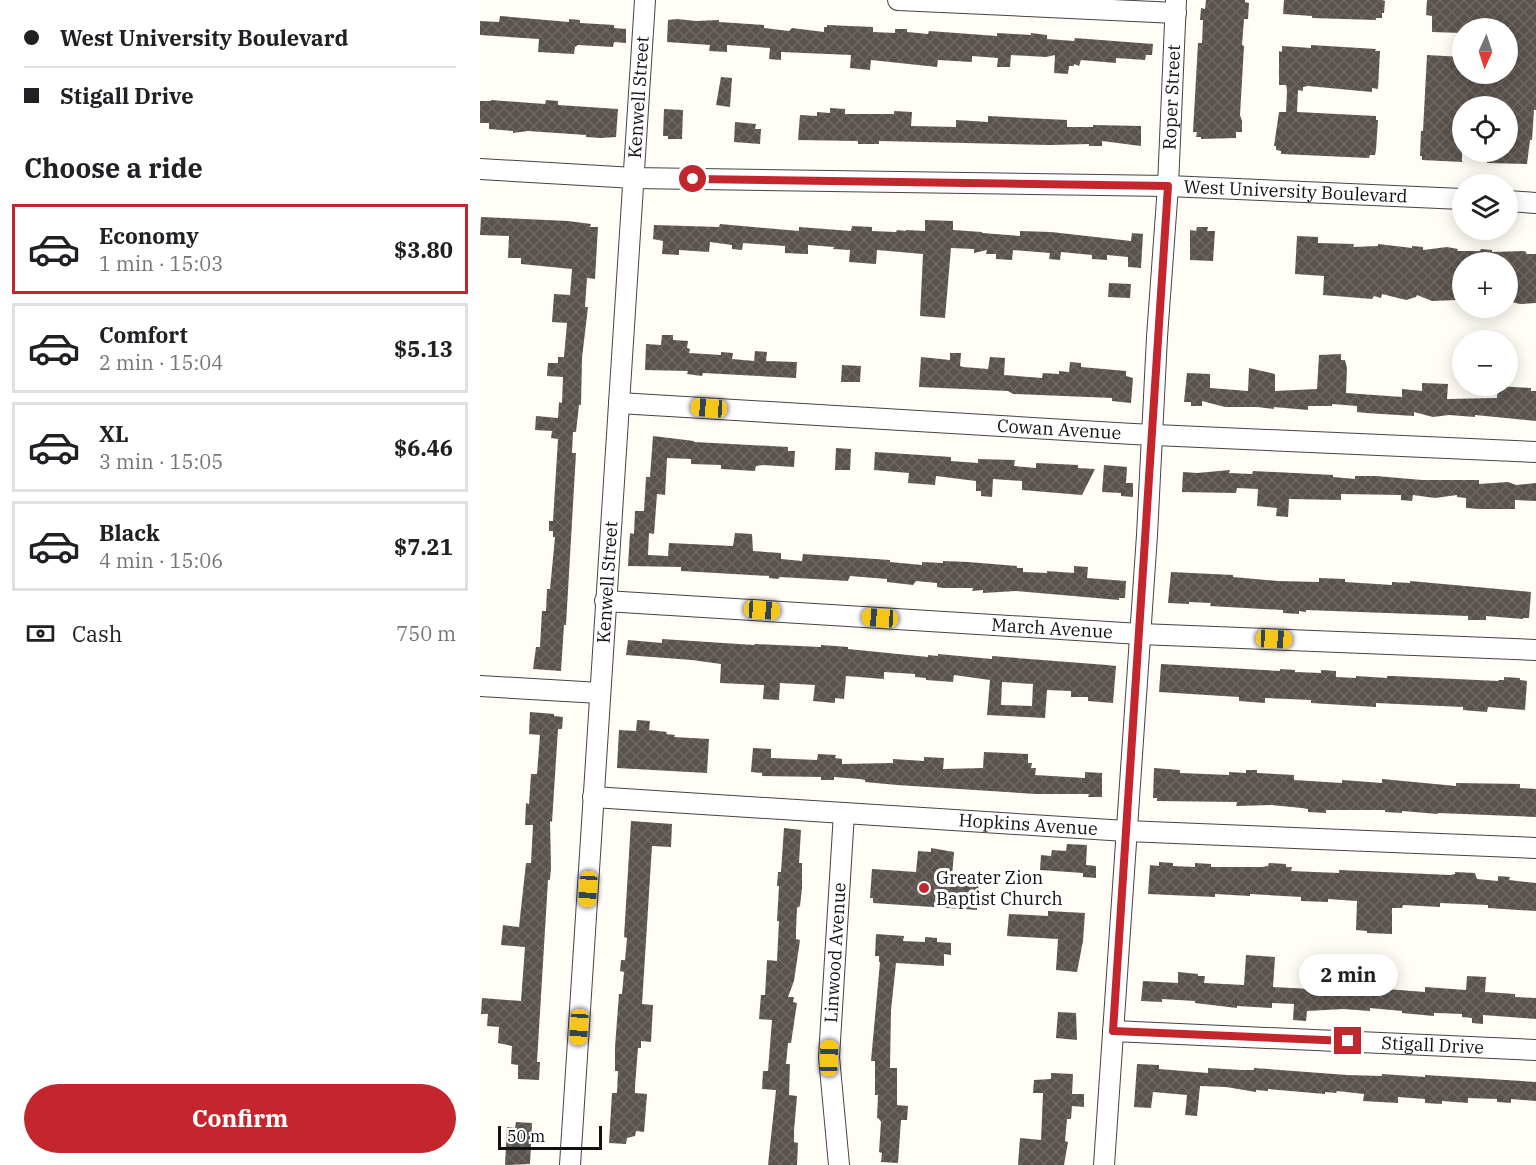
<!DOCTYPE html>
<meta charset="utf-8">
<style>
:root{--surface:#fff;--page:#f2f2f2;--text:#202124;--muted:#757577;--line:#e0e0e0;--accent:#c4262e}
body{margin:0;font-family:"IBM Plex Serif",serif;background:var(--page);color:var(--text);height:100vh;display:flex;flex-direction:column;font-size:22px;white-space:nowrap}
*{box-sizing:border-box;margin:0}
p{font-size:20px;color:var(--muted)}
.icon{flex:none;width:33px;height:33px;fill:none;stroke:currentColor;stroke-width:2;stroke-linecap:round;stroke-linejoin:round}
.map{position:relative;flex:1;overflow:hidden}
.sheet{display:flex;flex-direction:column;background:var(--surface);width:480px}
.sheet>*{flex:none}
.banner{display:grid;align-content:center;height:132px;padding:0 24px;background:var(--surface)}
.needle{width:39px;rotate:183deg}
.controls{position:absolute;left:972px;top:18px;display:grid;gap:12px}
.controls a{display:grid;place-items:center;width:66px;height:66px;border-radius:50%;background:var(--surface);box-shadow:0 3px 15px #0003;font-size:30px}
.scale{position:absolute;left:18px;bottom:15px;width:104px;box-sizing:border-box;padding-left:6px;border:3px solid #111;border-top:0;font-size:16px;line-height:21px;white-space:nowrap;color:#111;-webkit-text-stroke:4px #fff;paint-order:stroke}
.end{position:absolute;width:27px;height:27px;margin:-14px;border:8px solid #c4262e;background:#fff;box-shadow:0 0 0 3px #fff}
.from{border-radius:50%}
.bubble{position:absolute;height:42px;border-radius:21px;background:var(--surface);box-shadow:0 3px 15px #0003;font-size:20px;font-weight:700;line-height:42px;text-align:center}
.car{position:absolute;width:18px;height:36px;margin:-18px -9px;border-radius:8px;box-shadow:0 0 4px 2px #0007;background:linear-gradient(#f5c518 24%,#345 0 40%,#f5c518 0 76%,#345 0 86%,#f5c518 0)}
.banner b{display:flex;align-items:center;gap:21px;height:57px;font-size:22px}
.banner b+b{border-top:2px solid var(--line)}
.banner i{width:15px;height:15px;background:var(--text)}
ul{padding:0;list-style:none}
li{display:flex;align-items:center;gap:18px;height:90px;margin:0 12px 9px;padding:0 12px;border:3px solid var(--line);border-radius:0px}
li div{flex:1}
li b{display:block;font-size:22px}
li em{font-style:normal;font-weight:700}
li.current{border-color:var(--accent)}
li>.icon{width:54px;height:54px;stroke-width:1.5}
h2{padding:0 24px;font-size:27px;line-height:72px}
.pay{display:flex;align-items:center;gap:15px;height:66px;padding:0 24px;font-size:22px}
.pay p{margin-inline-start:auto}
.button{display:flex;gap:12px;margin-top:auto;padding:12px 24px}
.button a{flex:1;height:69px;border-radius:36px;background:var(--accent);color:#fff;font-size:24px;font-weight:700;line-height:69px;text-align:center}
main{display:flex;flex:1;min-height:0}
.map>svg:first-child{display:block}
.building{fill:url(#building-cross-hatch);fill-rule:evenodd}
.lines{fill:none;stroke-linecap:round;stroke-linejoin:round}
.minor-casing{stroke:#444;stroke-width:22}
.minor{stroke:#fff;stroke-width:20}
.route{stroke:#c4262e;stroke-width:8}
.poi-dot{fill:#c4262e;stroke:#fff;stroke-width:2}
.labels{text-anchor:middle;stroke-width:6;stroke-linejoin:round;paint-order:stroke}
.street-label{font-size:18px;fill:#111;stroke:#fff}
.poi-label{font-size:18px;fill:#111;stroke:#fff;text-anchor:start}
</style>
<main>
<section class="sheet">
<div class="banner">
<b><i class="from"></i>West University Boulevard</b>
<b><i></i>Stigall Drive</b>
</div>
<h2>Choose a ride</h2>
<ul>
<li class="current"><svg class="icon" aria-label="car" viewBox="0 0 24 24"><path d="M5 17H2v-5l4-1 3-4h7l3 4 3 1v5h-3M9 17h6M6 11h13"/><circle cx="7" cy="17" r="2"/><circle cx="17" cy="17" r="2"/></svg><div><b>Economy</b><p>1 min · 15:03</p></div><em>$3.80</em></li>
<li><svg class="icon" aria-label="car" viewBox="0 0 24 24"><path d="M5 17H2v-5l4-1 3-4h7l3 4 3 1v5h-3M9 17h6M6 11h13"/><circle cx="7" cy="17" r="2"/><circle cx="17" cy="17" r="2"/></svg><div><b>Comfort</b><p>2 min · 15:04</p></div><em>$5.13</em></li>
<li><svg class="icon" aria-label="car" viewBox="0 0 24 24"><path d="M5 17H2v-5l4-1 3-4h7l3 4 3 1v5h-3M9 17h6M6 11h13"/><circle cx="7" cy="17" r="2"/><circle cx="17" cy="17" r="2"/></svg><div><b>XL</b><p>3 min · 15:05</p></div><em>$6.46</em></li>
<li><svg class="icon" aria-label="car" viewBox="0 0 24 24"><path d="M5 17H2v-5l4-1 3-4h7l3 4 3 1v5h-3M9 17h6M6 11h13"/><circle cx="7" cy="17" r="2"/><circle cx="17" cy="17" r="2"/></svg><div><b>Black</b><p>4 min · 15:06</p></div><em>$7.21</em></li>
</ul>
<div class="pay"><svg class="icon" aria-label="cash" viewBox="0 0 24 24"><path d="M3 7h18v10H3z"/><circle cx="12" cy="12" r="2"/></svg>Cash<p>750 m</p></div>
<div class="button"><a>Confirm</a></div>
</section>
<div class="map">
<svg width="1056" height="1165" viewBox="0 0 1056 1165">
<defs>
<pattern id="building-cross-hatch" width="8" height="8" patternUnits="userSpaceOnUse" patternTransform="scale(1.5)"><rect width="8" height="8" fill="#5a524d"/><path d="M0 0l8 8M0 8l8-8" fill="none" stroke="#6d6662"/></pattern>
</defs>
<rect width="100%" height="100%" fill="#fffdf5"/>
<g class="building">
<path d="M726,0H765V2L769,3L768,19H764L762,45L764,46L760,115L762,121V132H756V138L721,139V137H716L717,132H713L718,43H722L723,20H720L721,8L725,9Z"/>
<path d="M804,0H902L905,1L904,13H902V18H896V20L832,18V16L803,14Z"/>
<path d="M947,0H1056V110H1054L1052,140H1050L1047,164L1007,163L1008,152H1028V106H982V162L942,160V156H940L941,131H943L947,55L982,57V74H1028V28H982V33L952,32V16L946,15Z"/>
<path d="M20,16L89,22V19L100,20V23L134,25V28L146,29V43L134,42L133,47L98,45L95,47L94,54L58,52L59,39L0,35V21L19,22Z"/>
<path d="M197,19L216,21L239,20V22L284,25V28L309,31L312,28L344,32V27H347V25L393,27V32L415,33V29H427V32L448,34L449,31L517,36V33L551,35V33L567,35V39L594,41L595,38L673,44L672,55H666L665,60L636,58V63L601,60L599,66L594,64V66H589L588,74L574,73L575,55L566,57L531,55L530,67H517L518,58L492,56V62L458,60L457,67L391,60L390,70L370,68L371,55L301,52V60L289,59L290,48L247,45V52L229,51L230,45L187,42L188,20Z"/>
<path d="M831,45L896,49L895,51H900L898,89L892,88V92L828,86L823,87V91L818,90L817,112L896,116V120H898L896,150L895,155H890L889,158L801,154V151L796,150V146H794L799,112H806L807,90L806,85H799V51L802,52V46L831,48Z"/>
<path d="M241,77L252,78L250,107L236,105Z"/>
<path d="M11,100L65,104L66,100L78,101V105L138,109L136,137L121,138L106,137V135L48,131L33,133V131L9,129V123H0V101H11Z"/>
<path d="M350,108L365,109V114H414V111L432,112L431,126L476,127V120L508,122V116L587,120V127H613V125L661,126V146L622,141V146H609V144L570,145L399,141V144H378V141L318,140L320,115L337,116V112L350,113Z"/>
<path d="M184,109L203,110L202,139H188V136H183Z"/>
<path d="M255,122L276,124L275,129H281L280,144L254,142Z"/>
<path d="M1,217L88,221L111,224L110,227H118L115,279L107,278L105,307H108L102,358L101,405H99L96,432H93L92,453H96L86,625H84L81,671L53,669L56,647H60L62,611H66L67,589H70L71,579L75,537H73V531H69V521H73L78,439L71,438L72,431L55,430L56,416L78,418L79,402L82,403L83,377L67,376L68,363H78V357H84L87,323L72,322L74,294L90,295L92,269L41,264V258H28L29,236L0,235Z"/>
<path d="M445,220L473,221V230L502,232V233L540,236V231L571,232L651,241L652,233L663,234L661,268L648,267V257L627,255V260L612,259V255L581,252L580,260L569,259L570,253L533,250L532,260L516,259V254H506L507,250L494,253V249L471,248L465,318L440,316L443,254L397,250L396,264L369,262L370,250L353,249L354,247L328,245V254H325L305,253V246L263,243L262,250L252,249V245L230,242L229,252L199,250V255L182,254L183,241L173,239L174,225L239,227L240,224L319,231V227L371,231L372,226L392,227V231L416,232L417,230L426,231V230L445,231Z"/>
<path d="M717,227H728L727,231H735L733,261L710,260V230L716,231Z"/>
<path d="M817,236L838,237V243L874,244L873,247L898,246V244L932,248V246L943,247V250L967,247L978,249L977,251H1000L1001,249L1012,250V252L1045,251L1047,254H1056V303L1040,304L1028,301V262H982V275H979L977,300L952,301L937,295L936,297L926,300L902,294L901,298L894,296L892,299L843,295L844,276L815,274Z"/>
<path d="M629,283L651,284L650,298L628,297Z"/>
<path d="M182,335H193V340L208,341L207,348L210,349L209,353L241,355V352L253,353L252,359L274,361L275,351L287,352L286,361L317,362L316,378L223,373L222,376L207,374L208,371L165,370L166,344L181,345Z"/>
<path d="M470,353H481L480,366L483,367L508,369L510,357L525,358L524,375L562,378L563,373L579,374V371L589,372L590,362L601,363V367L646,371V376L653,378L651,403L632,401V398L533,394L528,391L439,387L441,357L470,360Z"/>
<path d="M861,354V360H865L867,368L866,393L922,397V389L942,391V383L968,384L967,399L1017,398L1018,386L1051,388V391H1056V421L995,415V417L969,415L953,417L934,412V416L886,413L877,412V406L852,404V406H828V410L794,407V409L777,407H745L722,401V406H711V402H704L707,373L730,374V388L768,391L769,368L795,374V391L837,389L839,355Z"/>
<path d="M362,365L381,366L380,382H361Z"/>
<path d="M173,436L214,441V442L308,447V451H315L314,467L283,465L276,466L275,471L241,469V465L211,464V459L187,458L185,495L177,494L174,534L169,533L168,555L188,556L189,543L253,546L255,533L272,534L273,551L301,553V559L322,561L323,554L410,560V562L442,565V562L463,563V561L488,562L537,566V568H543V572L567,573V571L594,573V566L608,567L607,578L646,581L645,598H639V600L536,591L503,593V590L492,591L493,588H463L457,587V583L436,581L433,585L407,582V579L370,576L368,581L300,577L298,579L289,578V576L201,571V567L148,566L150,533L154,534L155,511H164L166,477H170Z"/>
<path d="M356,448L371,449L370,470H355Z"/>
<path d="M395,452L471,457V461L498,463V459L535,460L534,466L556,468V463L598,465V468L615,469L602,495L542,490V481L513,479L512,497L501,496V491H496V481L456,476L455,485L428,483L429,473L394,470Z"/>
<path d="M624,465L647,467L646,483H653V497L641,496V493L622,492Z"/>
<path d="M750,470L749,473L772,474L773,471L853,475V477L875,479V476H896L942,480H999V484L1028,482L1036,485L1056,483V501L1035,500V509H1000L986,508V498L977,497V495L955,498L933,495L932,501L921,500V495L861,494V500L809,499L808,517L796,516L797,508L777,506L778,489L757,488L756,493L702,492L703,472L717,473Z"/>
<path d="M691,572L753,575V577L798,581L839,582V578L865,579V582L912,585V582L930,583V581L1051,592L1049,618H1043V619L1006,616V620H988V616L826,610V612L819,611V614L803,613V610L730,606L731,603L709,602V604L688,603Z"/>
<path d="M182,639L274,645L275,644L341,647V645L368,647V649L448,657V655L458,656V654L512,659V656L627,665L636,666L633,703L608,701V697H591V691L567,690L565,718L507,715L510,680L474,675L473,682L446,680V678L435,677V674L404,672V679L366,676L364,699L355,698V703L333,701L335,685L300,683L299,700L283,699L284,685L240,683L241,664L212,660L146,655L148,640L182,643ZM522,682L553,684L552,706L521,705Z"/>
<path d="M681,664L800,671V669L815,670V672L841,673V670L856,671V677L876,678V676L907,678V676H913L1018,681L1019,680H1024V677L1040,678V680L1047,681L1045,710L1008,707L1007,712L994,711L983,710V707L896,703V707L831,703V700L785,698V703L759,701V697L679,692Z"/>
<path d="M50,712L74,714V716L83,717L82,729H78L72,822L70,821L71,867L70,880H68L57,1062H60L59,1080L38,1079V1065L31,1064L32,1046L18,1043L19,1027L7,1026L8,1014H1L2,998L41,1001L45,947L21,945L23,925L39,927L46,863H51L53,825H45L46,803L49,804L51,774H57L60,735L49,734Z"/>
<path d="M157,720L170,721L169,730L187,732L186,734L195,735L194,737L229,739L227,773L137,768L139,730L156,731Z"/>
<path d="M273,748L291,749V758L337,760L338,754L356,755L355,758L362,759V764L413,763V759L444,761V757L464,758L463,769L503,768L504,752L548,754V763H552L551,768H556L555,775L605,778V772L622,773V797H608L609,794H556L417,785L385,782V780L380,779L354,777V780H341V777L282,776V773L271,772Z"/>
<path d="M674,768L700,770V773L749,775V772L766,773V770H777V773L814,775V780L862,783V780L902,783V779L976,786V783L1040,784V788L1056,789V817L958,813V814L922,811V813L905,812V810H846V813L828,812V809L822,808L791,805L756,806L757,802L677,801V798H673Z"/>
<path d="M151,821L192,824L191,847L172,846L162,1004L173,1005L171,1042L161,1041V1048H158L155,1086V1093L167,1094L164,1132L156,1131L155,1136L147,1138L146,1144L129,1143L132,1093H137L138,1071H135V1047L139,994H142L144,972L140,971L141,960H145L147,938L144,937Z"/>
<path d="M304,828L321,830L319,863H322V888L320,906L317,908L316,930V939L320,940L314,981L308,997H314L313,1002L317,1003L311,1043H308L306,1064H310L309,1095L317,1096L314,1131V1142L318,1143L317,1165H288L296,1090L282,1089L283,1071H288L292,1020L279,1019L281,995H285L287,960L297,961L299,921H297L299,886H297L298,872H301Z"/>
<path d="M587,844L607,845L606,865L616,866V878L603,877V873L560,870L561,855L571,856L572,850L586,851Z"/>
<path d="M451,848L474,852L472,876L499,878L497,910L393,903V898H390L392,869L436,872L438,851L451,852Z"/>
<path d="M679,862L693,863V866L715,867V863L731,864V867H782L788,866L789,863L806,864V867H812L811,871L859,873V870L970,875L975,874V872L995,873L997,879L1018,881V876L1030,877L1029,880L1056,883V911L1008,908V905L960,903V907L923,905L922,908H912V934L887,933V931L876,930L877,901L848,899V902L821,901V897L770,894V896L735,894V897L668,894L670,865L679,866Z"/>
<path d="M568,911L605,913L603,941L597,972L576,970L578,939L527,936L529,914L568,916Z"/>
<path d="M396,934L424,936L423,941L445,942V937L457,938V942L471,943V955L464,954V966L416,963L411,1010L410,1068H417V1105L428,1106L427,1120H421L418,1163L401,1162L402,1153L399,1152L401,1122L399,1119L397,1118L398,1095H395V1061H391L400,962H399V956H395Z"/>
<path d="M766,955L795,957L793,987L906,993V989L945,992V987L986,990L987,976L1006,977L1005,992L1035,994V997L1056,998V1019L1003,1015V1024L992,1023V1018L982,1017V1014L958,1013H954V1016L922,1013V1011L890,1008V1011L863,1009L827,1011L826,1021L813,1020L814,1004L792,1003V1008L757,1006V1008L715,1003V1001L682,999V1002L661,1001L663,981L698,983V972L718,974V976H725L724,983L764,985Z"/>
<path d="M578,1012L596,1013L597,1040L576,1038Z"/>
<path d="M657,1064L679,1065V1069L728,1073V1068L761,1070H774V1068L867,1075L902,1076V1074L945,1077V1075L1056,1082V1101L1031,1099V1103L1017,1102V1099L988,1098V1103L962,1101V1104L945,1103V1099L918,1097V1103L883,1101L884,1094L857,1091L856,1093L845,1092V1094L788,1089V1091L776,1090V1092L746,1087L720,1086L717,1116L705,1115L707,1095L673,1092L671,1108L654,1107Z"/>
<path d="M571,1073L593,1074L592,1094H604V1107L592,1106L591,1119H587L585,1141L588,1142L584,1165H538L540,1138L561,1140L563,1093H553L554,1080L571,1079Z"/>
<path d="M36,1122L52,1123L50,1164L25,1165L27,1127L35,1128Z"/>
</g>
<g class="lines">
<g class="minor-casing">
<g id="minor">
<path d="M418,0L696,13"/>
<path id="s1" d="M0,169L154,178L688,186L982,199"/>
<path d="M1028,201L1056,203"/>
<path id="s2" d="M139,403L653,434L1056,452"/>
<path id="s3" d="M125,601L660,634L1056,650"/>
<path d="M0,686L120,693"/>
<path id="s4" d="M113,797L646,831L1056,848"/>
<path id="s5" d="M633,1031L1056,1050"/>
<path id="s6" d="M90,1165L165,0"/>
<path id="s7" d="M359,1165L349,1057L364,813"/>
<path id="s8" d="M624,1165L667,535L677,337L688,186L696,0"/>
</g>
</g>
<use href="#minor" class="minor"/>
</g>
<g class="lines">
<path class="route" d="M213,179L688,186L633,1031L868,1041"/>
</g>
<circle class="poi-dot" cx="444" cy="888" r="6"/>
<g class="labels">
<g class="street-label">
<text dy="6" stroke="none"><textPath href="#s6" startOffset="1070">Kenwell Street</textPath></text>
<text dy="6" stroke="none"><textPath href="#s8" startOffset="1070">Roper Street</textPath></text>
<text dy="6" stroke="none"><textPath href="#s1" startOffset="816">West University Boulevard</textPath></text>
<text dy="6" stroke="none"><textPath href="#s2" startOffset="441">Cowan Avenue</textPath></text>
<text dy="6" stroke="none"><textPath href="#s6" startOffset="584">Kenwell Street</textPath></text>
<text dy="6" stroke="none"><textPath href="#s3" startOffset="448">March Avenue</textPath></text>
<text dy="6" stroke="none"><textPath href="#s4" startOffset="436">Hopkins Avenue</textPath></text>
<text dy="6" stroke="none"><textPath href="#s7" startOffset="213">Linwood Avenue</textPath></text>
<text dy="6" stroke="none"><textPath href="#s5" startOffset="320">Stigall Drive</textPath></text>
</g>
<g class="poi-label">
<text x="456" y="884">Greater Zion<tspan x="456" dy="21">Baptist Church</tspan></text>
</g>
</g>
</svg>
<div class="controls">
<a><svg class="needle" viewBox="-14 -14 28 28"><path d="M0-13l5 13h-10z" fill="#e53935"/><path d="M0 13l5-13h-10z" fill="#757577"/></svg></a>
<a><svg class="icon" aria-label="locate" viewBox="0 0 24 24"><circle cx="12" cy="12" r="6"/><path d="M12 2v4M12 18v4M2 12h4M18 12h4"/></svg></a>
<a><svg class="icon" aria-label="layers" viewBox="0 0 24 24"><path d="M12 4l9 5-9 5-9-5zM3 14l9 5 9-5"/></svg></a>
<a>+</a>
<a>−</a>
</div>
<div class="scale">50 m</div>
<i class="end from" style="left:213px;top:179px"></i>
<i class="end" style="left:868px;top:1041px"></i>
<div class="bubble" style="left:819px;top:954px;width:99px">2 min</div>
<i class="car" style="left:229px;top:408px;rotate:274deg"></i>
<i class="car" style="left:282px;top:610px;rotate:94deg"></i>
<i class="car" style="left:400px;top:618px;rotate:274deg"></i>
<i class="car" style="left:794px;top:639px;rotate:93deg"></i>
<i class="car" style="left:108px;top:889px;rotate:184deg"></i>
<i class="car" style="left:99px;top:1027px;rotate:184deg"></i>
<i class="car" style="left:349px;top:1058px;rotate:1deg"></i>
</div>
</main>
